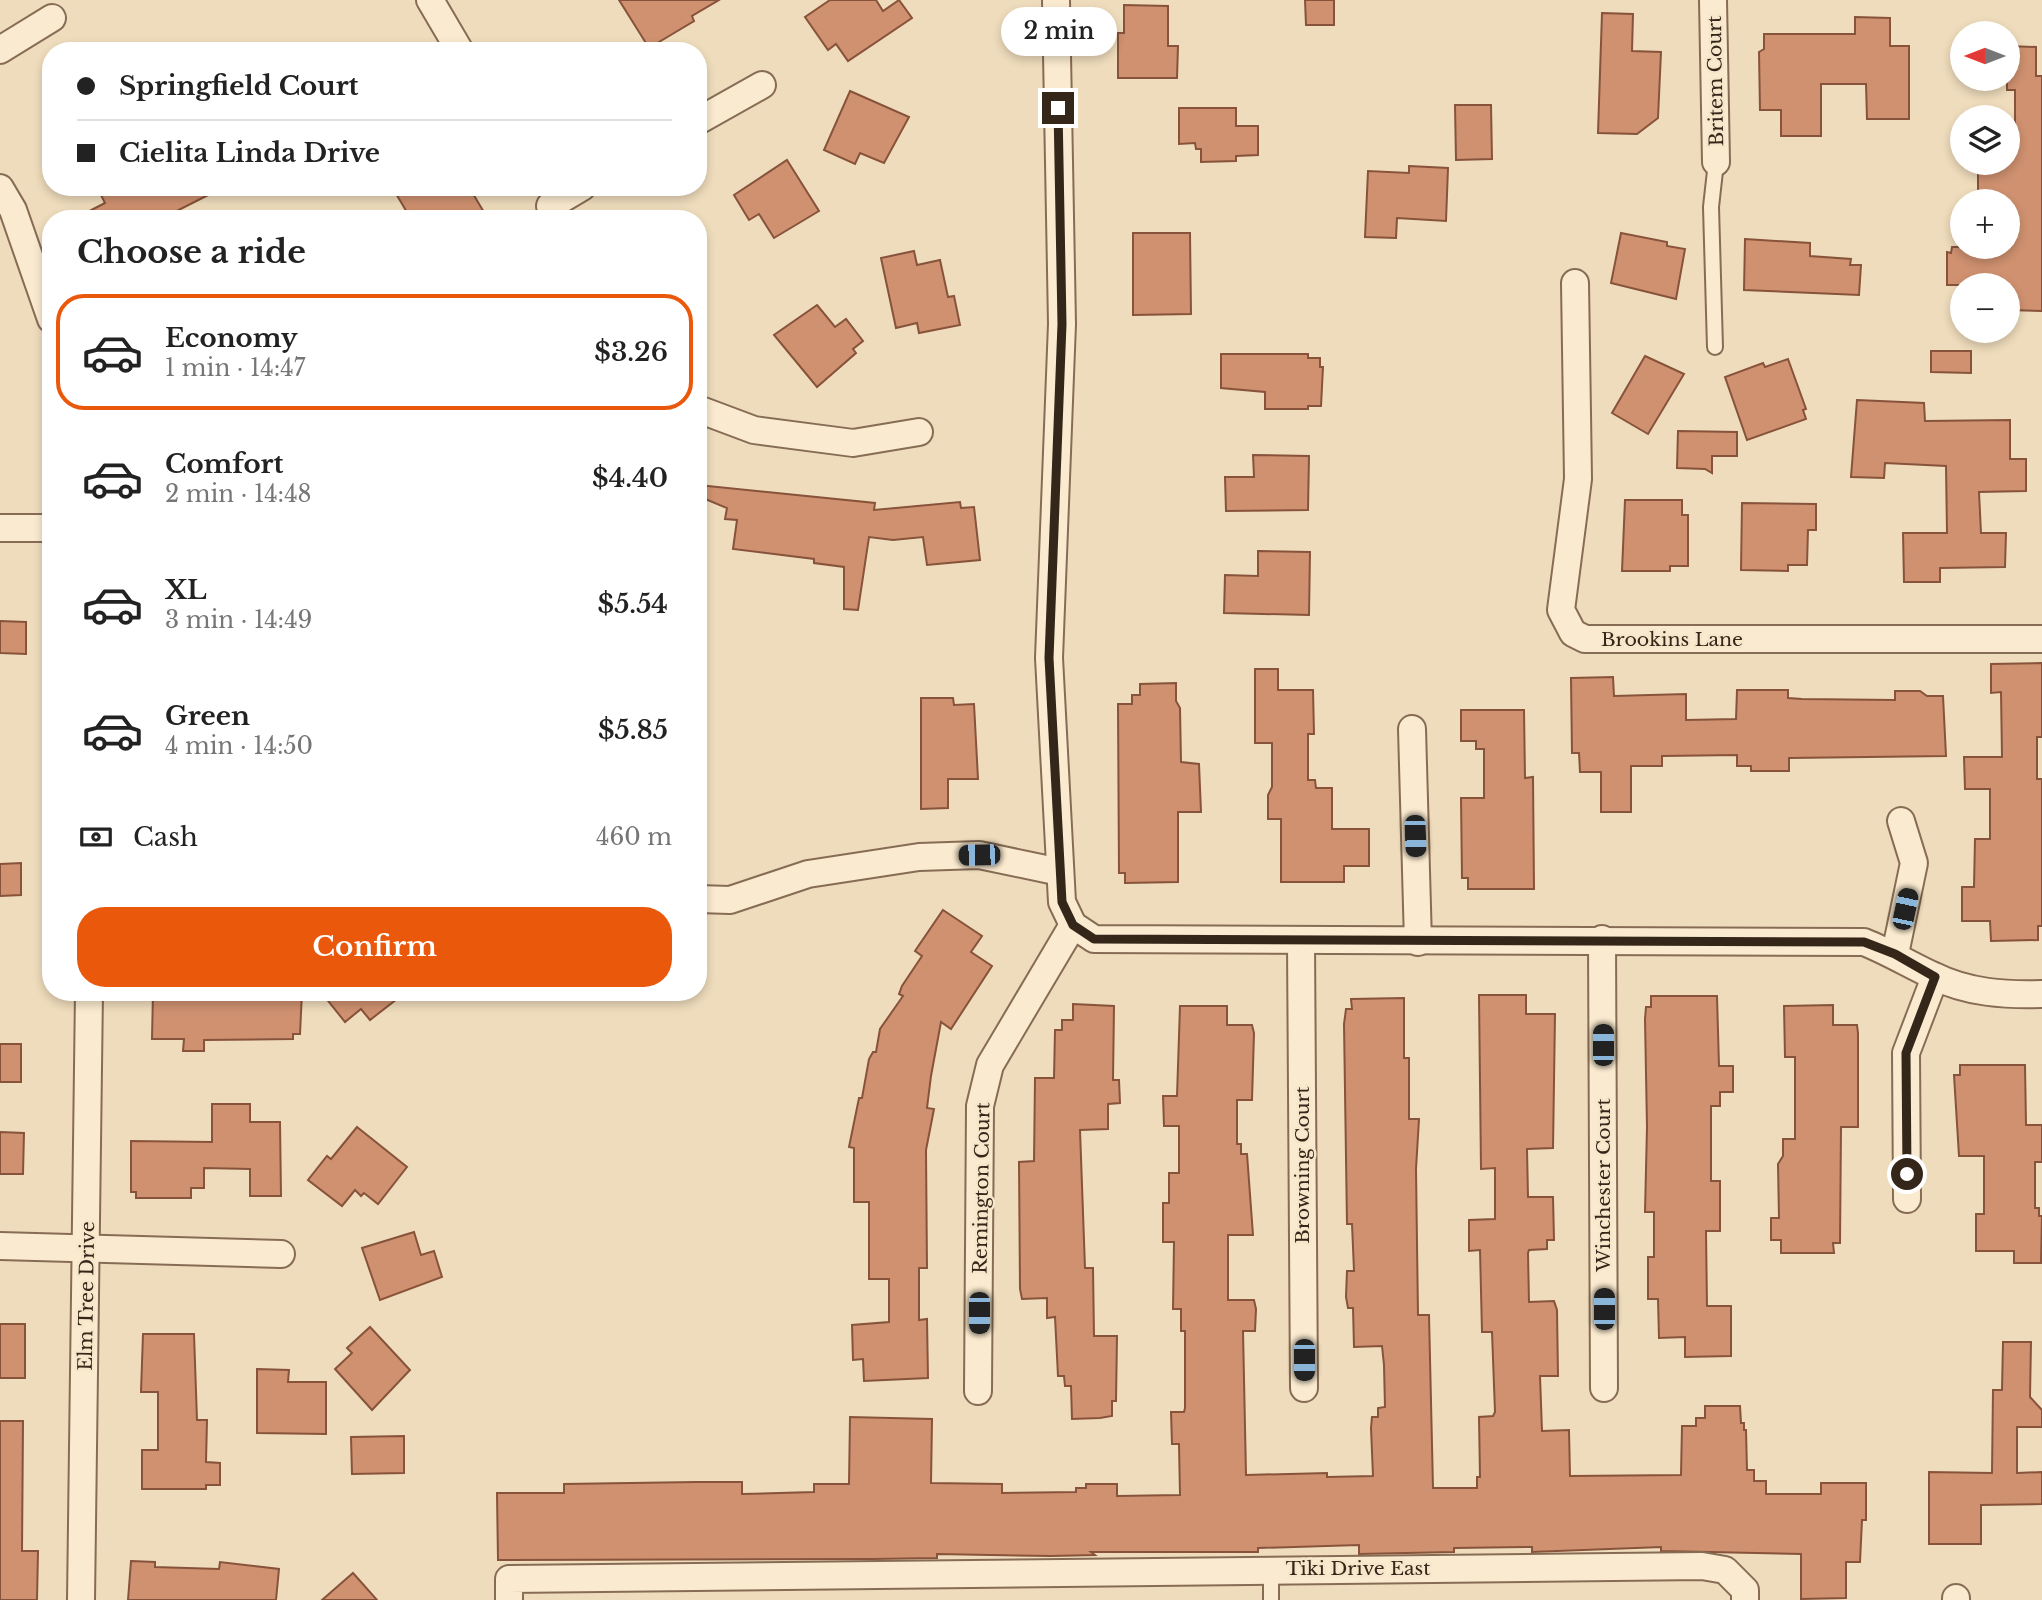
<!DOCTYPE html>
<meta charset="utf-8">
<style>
:root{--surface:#fff;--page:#f2f2f2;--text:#222;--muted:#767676;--line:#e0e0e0;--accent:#ea580c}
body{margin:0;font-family:"Libre Baskerville",serif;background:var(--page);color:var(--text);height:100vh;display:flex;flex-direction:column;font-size:26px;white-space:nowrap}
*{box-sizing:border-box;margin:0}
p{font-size:23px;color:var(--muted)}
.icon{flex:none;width:38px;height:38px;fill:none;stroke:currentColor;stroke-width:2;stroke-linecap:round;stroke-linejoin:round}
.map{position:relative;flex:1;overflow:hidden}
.details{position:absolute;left:42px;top:210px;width:665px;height:791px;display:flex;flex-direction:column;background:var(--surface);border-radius:28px;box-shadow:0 4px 10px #0003}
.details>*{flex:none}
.hud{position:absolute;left:42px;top:42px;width:665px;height:154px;border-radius:28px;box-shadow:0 4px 10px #0003;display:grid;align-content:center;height:154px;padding:0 35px;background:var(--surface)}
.needle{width:46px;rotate:270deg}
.buttons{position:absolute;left:1950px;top:21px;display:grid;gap:14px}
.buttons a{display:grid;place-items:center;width:70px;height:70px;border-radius:50%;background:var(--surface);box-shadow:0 4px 10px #0003;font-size:35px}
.end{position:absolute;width:32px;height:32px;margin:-16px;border:9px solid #35261a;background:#fff;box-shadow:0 0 0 4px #fff}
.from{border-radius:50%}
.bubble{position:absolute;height:49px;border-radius:24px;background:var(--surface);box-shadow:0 4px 10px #0003;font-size:23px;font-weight:600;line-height:49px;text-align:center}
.car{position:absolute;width:21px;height:42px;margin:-21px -10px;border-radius:9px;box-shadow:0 0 5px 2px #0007;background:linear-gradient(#222 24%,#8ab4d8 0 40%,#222 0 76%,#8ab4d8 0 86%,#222 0)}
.hud b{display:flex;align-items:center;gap:24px;height:66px;font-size:26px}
.hud b+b{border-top:2px solid var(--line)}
.hud i{width:18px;height:18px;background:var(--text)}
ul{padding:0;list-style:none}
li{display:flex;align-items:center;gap:21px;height:116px;margin:0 14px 10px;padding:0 21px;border:4px solid transparent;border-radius:28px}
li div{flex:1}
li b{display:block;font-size:26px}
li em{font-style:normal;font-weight:600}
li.on{border-color:var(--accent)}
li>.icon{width:63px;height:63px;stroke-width:1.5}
h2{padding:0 35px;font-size:32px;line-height:84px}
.pay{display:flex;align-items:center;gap:18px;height:77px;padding:0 35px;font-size:26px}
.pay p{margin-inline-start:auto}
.cta{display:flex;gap:14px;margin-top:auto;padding:14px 35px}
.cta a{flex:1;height:80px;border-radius:28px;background:var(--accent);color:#fff;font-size:28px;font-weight:600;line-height:80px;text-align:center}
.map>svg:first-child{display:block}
.building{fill:#cf9170;stroke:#87533a;stroke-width:2}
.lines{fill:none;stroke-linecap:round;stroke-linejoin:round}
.lane-casing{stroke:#876c55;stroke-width:18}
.street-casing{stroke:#876c55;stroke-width:30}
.lane{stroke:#faeacf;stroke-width:14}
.street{stroke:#faeacf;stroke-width:26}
.route{stroke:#35261a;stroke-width:9}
.labels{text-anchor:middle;stroke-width:5;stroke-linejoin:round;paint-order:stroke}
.street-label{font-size:19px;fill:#35261a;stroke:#f6e7cb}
</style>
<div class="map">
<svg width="2042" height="1600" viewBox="0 0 2042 1600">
<rect width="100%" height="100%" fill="#efdcbc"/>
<g class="building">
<path d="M619,0H719L692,16L694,21L649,48Z"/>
<path d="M830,0H876L883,11L899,0L912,18L848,61L836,44L828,50L805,17Z"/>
<path d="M1305,0H1334V25H1306Z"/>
<path d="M1124,5L1168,6V46H1178L1177,78H1118V33H1124Z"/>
<path d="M1602,13L1633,14L1632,51L1661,52L1658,118L1637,134L1598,133Z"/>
<path d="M1855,17L1890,18V46H1909V119H1867L1866,84H1821V136H1781V110H1760L1759,52L1764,49V34H1855Z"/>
<path d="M2007,46L2036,47V76H2042V311L2007,310V285H1947V252L1951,253L1952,247H2007V201H1978V163H2007V141H2015V90H2007Z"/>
<path d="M850,91L909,117L884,163L860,153L855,164L824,150Z"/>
<path d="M1455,105H1491L1492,159L1456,160Z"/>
<path d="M1179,108H1236V126H1258V155L1236,156V161L1201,162V149H1196L1195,143L1179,144Z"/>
<path d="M787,160L819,211L774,238L759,214L749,220L734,195Z"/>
<path d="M1409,166L1448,168L1446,221L1397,218L1396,238L1365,237L1368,171L1409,173Z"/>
<path d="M97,187H224L161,219H74L105,203Z"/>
<path d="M392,187H469L488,219H411Z"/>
<path d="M1133,233H1190L1191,314L1133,315Z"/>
<path d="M1621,233L1667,242V246L1685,249L1676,299L1611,283Z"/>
<path d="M1745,239L1810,243V256L1851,259L1850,265H1861L1859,295L1744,290Z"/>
<path d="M914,251L917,265L940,260L948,297L954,296L960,325L919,333L917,323L896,328L881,258Z"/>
<path d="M817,305L835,327L846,319L863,341L853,349L856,353L817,387L774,335Z"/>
<path d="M1931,351H1971V373L1931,372Z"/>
<path d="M1221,354H1308V358H1320V367H1323L1321,406H1308V409H1265V392L1221,388Z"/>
<path d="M1645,356L1684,374L1648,434L1612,413Z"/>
<path d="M1788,359L1806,409L1803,410L1806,419L1747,440L1725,377L1763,363L1765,367Z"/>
<path d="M1857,400L1924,403L1925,421L2010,420V459H2026V491L1979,492L1981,533H2006L2005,567L1940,568V582H1904L1903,533H1947L1946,466L1885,463L1884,478L1851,477Z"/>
<path d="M1678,431L1737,432V456H1712V473L1705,469L1677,468Z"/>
<path d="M1253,455L1309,456L1308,510L1226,511L1225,477H1254Z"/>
<path d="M698,485L875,503L874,510L960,502L961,508L974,507L980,560L927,565L923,537L893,540L869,537L858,610L844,609V567L814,563V559L733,549L737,520L725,519L727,508L698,496Z"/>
<path d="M1625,500H1682V515H1688V566H1670V571H1622Z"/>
<path d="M1742,503L1816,504V530H1808L1807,565H1788V571L1741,570Z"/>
<path d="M1258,551L1310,552L1309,615L1224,613L1225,575L1258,576Z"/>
<path d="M0,621L26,622V654L0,653Z"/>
<path d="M2042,663V737H2037V779H2042V926H2038V940L1991,941L1990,921H1962V887H1974L1975,839H1990V789H1965L1964,757H2002L2001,692L1991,693V664Z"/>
<path d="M1255,669H1278V690H1313L1314,734H1308V780H1315L1316,788H1332V829H1369V866H1344V882H1281V819H1268V795L1272,787V743H1255Z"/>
<path d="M1613,677L1614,696L1686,694V720L1736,719L1737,690H1788V698L1802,699L1895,700V691H1920L1927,696H1943L1946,756L1789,758V771H1751V766H1737V755L1662,756V766H1631V812H1601V772H1580L1579,753H1572L1571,678Z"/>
<path d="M1176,683V701L1180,708L1181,762L1199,764L1201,812H1178V882L1125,883V873H1119L1118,704H1132V695H1140V684Z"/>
<path d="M921,698H953L954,705L974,704L978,779H948V808L921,809Z"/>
<path d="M1461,710H1524L1525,778L1533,777L1534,889H1468V878H1462L1461,798H1484V749H1476V741H1461Z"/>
<path d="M21,863V895L0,896V864Z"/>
<path d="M943,910L982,936L971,952L992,966L951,1029L941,1022L931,1076L927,1108L934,1109L926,1150L927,1268H919V1320L927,1319L928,1378L864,1381L863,1359L853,1360L852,1325L889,1322V1279H869V1202H854V1148L849,1147L859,1098H862L869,1059L873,1052H876L880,1029L903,996L899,994L902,986L922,956L915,951Z"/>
<path d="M153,992H302L300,1034H293V1039L204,1040V1051H183L184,1039H152Z"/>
<path d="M321,992H406L370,1020L361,1009L345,1022Z"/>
<path d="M1479,995H1526V1014H1555L1553,1148L1527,1149L1528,1197H1553L1554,1240H1547V1249L1529,1250L1528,1253L1529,1302L1554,1301L1557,1310L1558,1376H1540L1542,1431L1569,1430L1570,1476L1681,1475L1682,1426H1696V1418H1705V1406H1740L1741,1423H1744V1430H1746L1747,1470H1754V1481H1766V1494H1821V1483H1866V1520H1862L1860,1562H1846V1598L1801,1599V1554L1661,1551V1547L1532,1552V1547L1454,1548V1552L1359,1554V1545L1258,1548V1552H1091L1095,1555L1051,1556L937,1554V1558L873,1559L498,1560L497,1493H564V1484L696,1482H742V1494L814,1492V1484H849L850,1417L932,1419L931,1483L1002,1484V1493L1076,1492V1488H1086V1484H1117V1496L1180,1495L1179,1444H1172L1171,1412H1184L1185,1408V1331H1181V1309H1173L1174,1242H1163V1203H1169V1173H1179V1126H1164L1163,1096H1177L1180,1006H1227V1025H1252L1254,1033L1252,1100H1237V1144H1241V1154H1247L1253,1235H1228V1300H1254L1256,1309L1255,1331H1243L1246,1475L1327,1473V1477L1373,1476L1371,1428L1372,1417H1378V1408L1385,1407L1384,1365L1382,1346L1354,1347L1353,1308H1348L1346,1297L1347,1271H1354L1352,1224H1347L1344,1024L1346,1009H1352L1351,999L1404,998V1058H1409V1119H1419L1416,1169L1418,1315H1429L1433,1488H1477V1477H1480L1479,1417L1493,1416L1495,1412L1492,1332H1482L1480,1250L1469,1251V1220L1495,1219V1168L1481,1169Z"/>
<path d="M1651,996H1717L1719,1066H1733V1092H1720V1106H1711V1181H1720V1231H1706L1707,1306H1731V1356L1685,1357V1337L1659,1338L1658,1299H1648V1257H1654V1212H1645L1647,1127L1645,1019L1646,1007H1651Z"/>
<path d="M1073,1004L1114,1006L1113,1080H1119L1120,1103L1108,1104V1129L1080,1130L1085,1268H1093L1094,1336H1117L1116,1401H1112V1416L1100,1418L1072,1419L1071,1386H1065L1064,1376H1058L1055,1317L1047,1318V1298L1022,1299L1020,1289L1019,1162L1034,1161L1035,1078H1054L1055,1030H1062V1020H1073Z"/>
<path d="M1833,1005V1025H1857L1858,1033V1127H1841L1840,1243H1833L1834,1253H1781V1240H1771V1218H1779L1778,1164L1783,1156V1139H1795V1057H1785L1784,1006Z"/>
<rect x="0" y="1044" width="21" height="38"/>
<path d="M1960,1065H2025L2026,1125H2042V1162H2035V1208H2039V1216H2042L2041,1263H2014V1251H1976V1214H1984V1156H1959L1954,1075H1960Z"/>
<path d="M212,1104H250V1122H280L281,1196H250V1169L204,1168V1188H191V1198H136V1192H131V1141L212,1142Z"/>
<path d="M357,1127L407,1167L378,1204L364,1193L361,1196L355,1190L342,1206L308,1180L327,1156L331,1159Z"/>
<path d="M0,1132L24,1133L23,1174H0Z"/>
<path d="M414,1232L421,1255L434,1251L442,1277L380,1300L362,1248Z"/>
<rect x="0" y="1324" width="25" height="54"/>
<path d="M370,1327L410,1370L372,1410L335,1369L352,1353L347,1348Z"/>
<path d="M143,1334H194L197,1420H207L206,1462L220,1463V1485H206V1489H142V1450H158V1392H141Z"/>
<path d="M2003,1342H2031L2030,1397L2042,1410V1427H2017V1473L2042,1472V1504L1981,1505V1544H1929V1472L1992,1473L1993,1390H2002Z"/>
<path d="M257,1369L289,1370L288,1382H326V1434L257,1433Z"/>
<path d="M0,1421H23L22,1551H38L37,1600H0Z"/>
<path d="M404,1436V1473L352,1474L351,1437Z"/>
<path d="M131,1561L155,1562V1567L219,1569L220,1562L279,1569L276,1600H128Z"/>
<path d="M353,1573L377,1600H322Z"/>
</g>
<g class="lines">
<g class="lane-casing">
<g id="lane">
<path d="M1715,347L1711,207L1716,162"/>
<path d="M1271,1600V1569"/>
</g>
</g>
<g class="street-casing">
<g id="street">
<path d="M430,0L460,51"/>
<path d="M1056,0L1062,324L1049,658L1062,902L1073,925L1094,939L1864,942C1889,952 1910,965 1934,976C1968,993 2005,995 2042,994"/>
<path d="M1713,0L1716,162"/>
<path d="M0,50L52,18"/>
<path d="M698,121L762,85"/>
<path d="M0,188L13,210L51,319"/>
<path d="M550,206L582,187"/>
<path d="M1575,283L1578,479L1561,610L1573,633L1585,639H2042"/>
<path d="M698,409L754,430L853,443L919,432"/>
<path d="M0,528H51"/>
<path d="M1412,729L1418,942"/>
<path d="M698,899L730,900L808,874L919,857L979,855L1060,872"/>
<path d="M1602,939L1604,1388"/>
<path d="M1301,942L1304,1388"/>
<path d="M1895,954L1914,863L1901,821"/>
<path d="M1907,1199L1906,1053L1935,977"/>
<path d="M0,1246L281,1254"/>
<path d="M978,1391L980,1106L990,1065L1073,925"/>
<path d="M81,1600L89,992"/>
<path d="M509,1600V1579L1702,1566L1725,1570L1745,1590V1600"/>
<path d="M1956,1600V1598"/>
</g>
</g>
<use href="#lane" class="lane"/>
<use href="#street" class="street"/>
</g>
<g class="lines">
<path class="route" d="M1058,108L1062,324L1049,658L1062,902L1073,925L1094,939L1864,942L1895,954L1935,977L1906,1053L1907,1174"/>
</g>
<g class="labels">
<g class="street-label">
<text transform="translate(1715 81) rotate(-91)" y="7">Britem Court</text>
<text x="1672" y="646">Brookins Lane</text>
<text transform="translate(1302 1165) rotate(-90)" y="7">Browning Court</text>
<text transform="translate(1603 1185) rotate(-90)" y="7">Winchester Court</text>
<text transform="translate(981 1188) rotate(-89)" y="7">Remington Court</text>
<text transform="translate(86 1296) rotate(-89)" y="7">Elm Tree Drive</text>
<text x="1358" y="1575">Tiki Drive East</text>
</g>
</g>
</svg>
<div class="buttons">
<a><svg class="needle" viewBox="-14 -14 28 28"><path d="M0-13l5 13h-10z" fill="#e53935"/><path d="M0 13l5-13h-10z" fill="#767676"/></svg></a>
<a><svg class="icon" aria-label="layers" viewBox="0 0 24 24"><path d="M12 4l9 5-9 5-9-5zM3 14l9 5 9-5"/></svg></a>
<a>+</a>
<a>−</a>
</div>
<i class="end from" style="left:1907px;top:1174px"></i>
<i class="end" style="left:1058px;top:108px"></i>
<div class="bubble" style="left:1001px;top:7px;width:116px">2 min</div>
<i class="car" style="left:1415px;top:836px;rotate:178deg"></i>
<i class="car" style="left:979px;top:855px;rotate:269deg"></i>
<i class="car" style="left:1905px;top:909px;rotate:12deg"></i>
<i class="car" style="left:1603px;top:1045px;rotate:0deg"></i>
<i class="car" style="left:1604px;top:1309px;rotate:0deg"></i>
<i class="car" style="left:979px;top:1313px;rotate:180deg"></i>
<i class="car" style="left:1304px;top:1360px;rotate:180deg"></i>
<div class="hud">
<b><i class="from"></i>Springfield Court</b>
<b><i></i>Cielita Linda Drive</b>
</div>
<section class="details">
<h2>Choose a ride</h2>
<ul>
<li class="on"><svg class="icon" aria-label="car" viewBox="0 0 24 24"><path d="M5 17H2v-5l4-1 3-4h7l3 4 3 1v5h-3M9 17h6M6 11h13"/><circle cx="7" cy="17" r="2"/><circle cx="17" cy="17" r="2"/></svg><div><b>Economy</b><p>1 min · 14:47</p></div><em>$3.26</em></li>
<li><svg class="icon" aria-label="car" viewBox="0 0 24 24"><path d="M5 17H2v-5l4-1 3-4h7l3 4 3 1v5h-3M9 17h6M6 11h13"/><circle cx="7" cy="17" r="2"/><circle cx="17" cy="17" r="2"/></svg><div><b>Comfort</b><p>2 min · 14:48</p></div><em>$4.40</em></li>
<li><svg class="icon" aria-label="car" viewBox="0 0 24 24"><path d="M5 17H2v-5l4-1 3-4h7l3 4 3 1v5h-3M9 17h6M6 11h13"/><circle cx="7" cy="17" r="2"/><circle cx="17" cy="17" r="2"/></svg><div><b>XL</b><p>3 min · 14:49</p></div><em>$5.54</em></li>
<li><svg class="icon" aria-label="car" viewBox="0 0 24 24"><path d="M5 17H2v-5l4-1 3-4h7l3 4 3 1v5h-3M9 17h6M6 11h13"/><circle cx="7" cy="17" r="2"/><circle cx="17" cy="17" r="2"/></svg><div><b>Green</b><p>4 min · 14:50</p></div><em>$5.85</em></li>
</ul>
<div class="pay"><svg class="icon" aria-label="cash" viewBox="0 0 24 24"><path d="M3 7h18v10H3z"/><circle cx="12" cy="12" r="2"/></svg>Cash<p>460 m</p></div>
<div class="cta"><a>Confirm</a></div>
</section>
</div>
